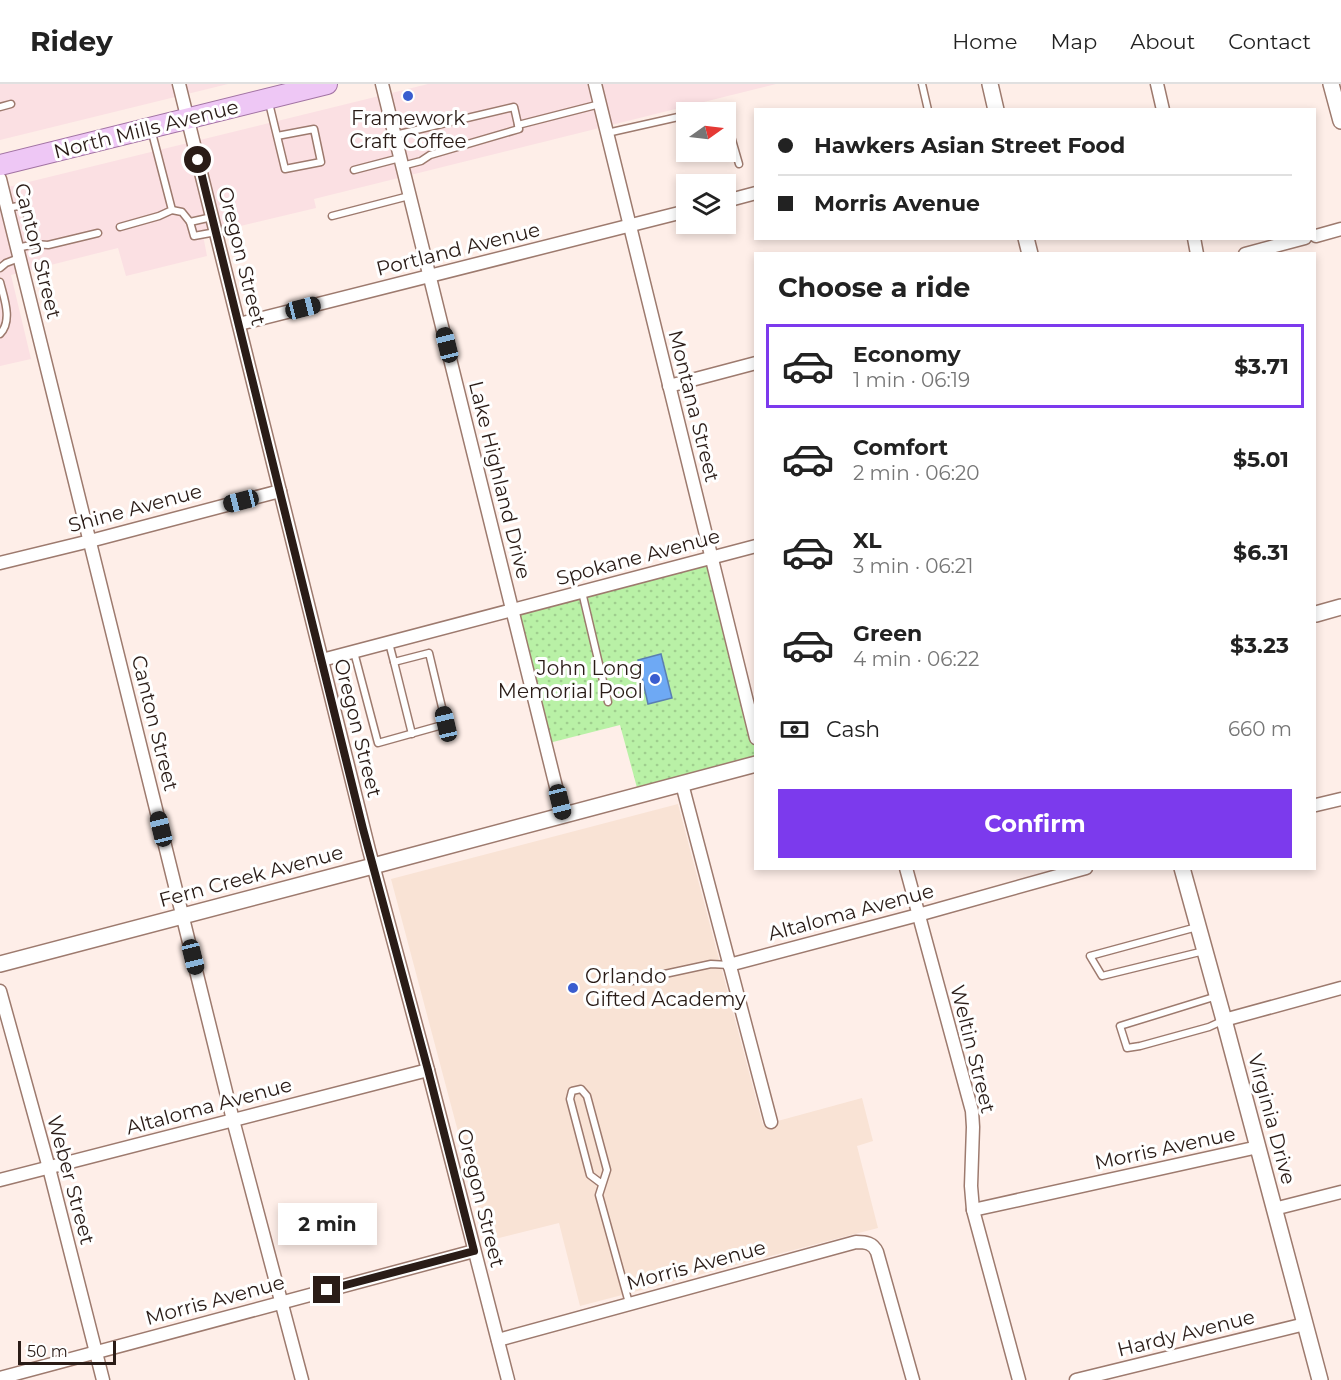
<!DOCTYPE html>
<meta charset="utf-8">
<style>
:root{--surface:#fff;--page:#f2f2f2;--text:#222;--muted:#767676;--line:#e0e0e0;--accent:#7c3aed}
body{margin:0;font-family:Montserrat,sans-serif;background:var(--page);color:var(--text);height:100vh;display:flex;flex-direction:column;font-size:22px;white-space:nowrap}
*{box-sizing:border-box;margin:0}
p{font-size:20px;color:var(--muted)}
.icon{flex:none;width:33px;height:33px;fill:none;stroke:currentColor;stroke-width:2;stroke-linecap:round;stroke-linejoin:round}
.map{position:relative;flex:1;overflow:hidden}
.sheet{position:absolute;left:754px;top:168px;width:562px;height:618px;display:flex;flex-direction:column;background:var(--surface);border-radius:0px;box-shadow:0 3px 9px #0003}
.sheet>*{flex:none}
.guide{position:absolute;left:754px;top:24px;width:562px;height:132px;border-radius:0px;box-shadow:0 3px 9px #0003;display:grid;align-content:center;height:132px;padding:0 24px;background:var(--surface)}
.needle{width:39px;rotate:76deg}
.fabs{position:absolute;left:676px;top:18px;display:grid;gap:12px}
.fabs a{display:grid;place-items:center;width:60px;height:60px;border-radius:0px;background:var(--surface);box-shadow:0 3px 9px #0003;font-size:30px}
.scale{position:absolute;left:18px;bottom:15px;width:98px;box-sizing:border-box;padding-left:6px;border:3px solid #2a1c17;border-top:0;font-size:16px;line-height:21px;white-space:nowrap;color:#2a1c17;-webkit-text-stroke:4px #fff;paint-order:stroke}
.end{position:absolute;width:27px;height:27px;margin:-14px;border:8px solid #2a1c17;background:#fff;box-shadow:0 0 0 3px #fff}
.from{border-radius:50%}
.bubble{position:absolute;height:42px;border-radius:0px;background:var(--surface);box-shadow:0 3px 9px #0003;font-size:20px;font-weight:700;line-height:42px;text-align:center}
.car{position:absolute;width:18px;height:36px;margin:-18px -9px;border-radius:8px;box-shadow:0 0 4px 2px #0007;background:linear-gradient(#222 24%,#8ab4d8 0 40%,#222 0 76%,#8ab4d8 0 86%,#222 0)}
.guide b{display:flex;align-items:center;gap:21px;height:57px;font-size:22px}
.guide b+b{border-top:2px solid var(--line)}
.guide i{width:15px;height:15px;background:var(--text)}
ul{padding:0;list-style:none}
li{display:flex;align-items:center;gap:18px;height:84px;margin:0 12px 9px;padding:0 12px;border:3px solid transparent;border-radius:0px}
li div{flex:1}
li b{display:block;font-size:22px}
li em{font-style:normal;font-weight:700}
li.on{border-color:var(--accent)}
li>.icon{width:54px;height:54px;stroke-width:1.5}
h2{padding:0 24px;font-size:27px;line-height:72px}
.pay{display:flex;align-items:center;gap:15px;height:66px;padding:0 24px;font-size:22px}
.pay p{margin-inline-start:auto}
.button{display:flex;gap:12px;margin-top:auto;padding:12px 24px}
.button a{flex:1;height:69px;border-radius:0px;background:var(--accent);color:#fff;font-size:24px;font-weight:700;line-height:69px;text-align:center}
header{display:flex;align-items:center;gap:36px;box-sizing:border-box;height:84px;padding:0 30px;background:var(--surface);border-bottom:2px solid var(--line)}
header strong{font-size:28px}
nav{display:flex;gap:33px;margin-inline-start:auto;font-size:21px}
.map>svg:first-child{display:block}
.commercial{fill:#fbe0e3}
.education{fill:#f9e3d5}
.park{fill:url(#park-dots)}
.water{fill:#6ea9f4;stroke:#5a7fb2;stroke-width:1.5}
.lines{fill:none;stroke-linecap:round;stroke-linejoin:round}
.service-casing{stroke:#9d7a6e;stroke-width:9}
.minor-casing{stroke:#9d7a6e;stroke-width:15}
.tertiary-casing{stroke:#9d7a6e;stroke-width:18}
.primary-casing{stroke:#a273a3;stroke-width:22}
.service{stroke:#fff;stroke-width:6}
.minor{stroke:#fff;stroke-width:12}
.tertiary{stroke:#fff;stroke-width:15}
.primary{stroke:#eec7f5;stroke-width:20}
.route{stroke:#2a1c17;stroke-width:8}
.poi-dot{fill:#3a5dcf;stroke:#fff;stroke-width:2}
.labels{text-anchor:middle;stroke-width:6;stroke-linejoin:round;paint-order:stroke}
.poi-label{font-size:20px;fill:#2a1c17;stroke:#fff}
.street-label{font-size:20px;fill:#2a1c17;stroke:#fff}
</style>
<header>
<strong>Ridey</strong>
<nav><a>Home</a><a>Map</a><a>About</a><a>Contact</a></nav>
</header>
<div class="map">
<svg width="1341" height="1296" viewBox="0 0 1341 1296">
<defs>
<pattern id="park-dots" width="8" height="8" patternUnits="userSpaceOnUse" patternTransform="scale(1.5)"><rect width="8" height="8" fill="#b9f1a6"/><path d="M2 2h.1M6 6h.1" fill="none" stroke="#9fce8e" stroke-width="1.8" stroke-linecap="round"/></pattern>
</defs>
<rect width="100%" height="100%" fill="#feeee8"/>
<g class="commercial">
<path d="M0,0H228L0,56Z"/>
<path d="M428,0H776L314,115L316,124L203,151L207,172L126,192L118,164L11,191L31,275L0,282V105Z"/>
</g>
<path class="education" d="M678,720L763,1041L862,1014L873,1057L857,1062L878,1144L580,1222L559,1139L487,1157L391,795Z"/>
<path class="park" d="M712,474L756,654V680L639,711L620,641L545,660L512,527Z"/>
<path class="water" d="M661,570L672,614L648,620L638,576Z"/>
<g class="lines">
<g class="service-casing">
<g id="service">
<path d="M922,0L928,26"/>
<path d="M269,19L285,85L321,78L314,45L277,52"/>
<path d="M0,23L11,20"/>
<path d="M696,28L703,27L706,28"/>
<path d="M726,39L728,42L739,80"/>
<path d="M518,41L600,20"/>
<path d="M607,49L687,31"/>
<path d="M395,51L514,23L519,45L430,71L421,77L402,82"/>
<path d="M707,68V69"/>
<path d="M354,86L400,74"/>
<path d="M7,124L24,121L35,160L17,164"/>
<path d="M172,126L182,128L190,138L212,133"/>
<path d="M332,132L409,112"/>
<path d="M190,138L194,152L216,148"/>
<path d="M120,143L159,132L172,126L151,45"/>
<path d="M35,160L48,161L98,149"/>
<path d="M0,184L6,179L19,174"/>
<path d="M0,198C4,214 13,237 0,250"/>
<path d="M582,508L608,618"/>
<path d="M354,568L378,659L446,640L429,569L394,578L389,559"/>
<path d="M394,578L412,650"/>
<path d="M1197,843L1090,872L1102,892L1204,867"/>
<path d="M632,897L711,880L729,881"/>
<path d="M1217,912L1120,942L1127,964L1140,962L1209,943L1222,937"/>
<path d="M602,1100L590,1091L570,1015L572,1007L581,1005L587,1012L607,1086L599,1111L629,1219"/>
</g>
</g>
<g class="minor-casing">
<g id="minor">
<path d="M179,0L369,766L428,986L508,1296"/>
<path d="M382,0L563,731"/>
<path d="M595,0L756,654"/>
<path d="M1157,0L1163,26"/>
<path d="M0,95L233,1036L302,1296"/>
<path d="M726,117L756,109"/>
<path d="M1316,152L1341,145"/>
<path d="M1194,154L1197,170"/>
<path d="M1245,170L1305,154"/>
<path d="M239,240L687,127"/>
<path d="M669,302L756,279"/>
<path d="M0,479L90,457L280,407"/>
<path d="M322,576L756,462"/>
<path d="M682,700L771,1038"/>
<path d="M1316,721L1341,715"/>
<path d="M906,784L972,1027L973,1043L971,1102L973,1126L1019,1296"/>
<path d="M729,881L918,831L1086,784"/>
<path d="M0,907L49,1084L103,1296"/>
<path d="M1224,936L1341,904"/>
<path d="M0,1096L428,986"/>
<path d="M1274,1125L1341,1108"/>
<path d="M973,1126L1258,1063"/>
<path d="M498,1256L856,1158C866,1158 873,1159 877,1168L913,1296"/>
<path d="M0,1294L474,1167"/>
<path d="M1076,1296L1305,1240"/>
</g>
</g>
<g class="tertiary-casing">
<g id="tertiary">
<path d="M990,0L996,26"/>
<path d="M1331,0L1341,37"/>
<path d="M1026,154L1030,170"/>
<path d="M1316,530L1341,523"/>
<path d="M1182,784L1224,936L1320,1296"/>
<path d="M0,880L373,782L756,680"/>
</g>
</g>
<g class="primary-casing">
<path id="primary" d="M0,81L327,0"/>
</g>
<use href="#service" class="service"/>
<use href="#minor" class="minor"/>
<use href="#tertiary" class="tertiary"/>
<use href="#primary" class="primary"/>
</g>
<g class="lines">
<path class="route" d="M198,76L363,745L428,986L474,1167L327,1206"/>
</g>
<g class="poi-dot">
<circle cx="408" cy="12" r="6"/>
<circle cx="655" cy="595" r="6"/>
<circle cx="573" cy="904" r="6"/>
</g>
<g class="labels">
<g class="poi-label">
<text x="408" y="41">Framework<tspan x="408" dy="23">Craft Coffee</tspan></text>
<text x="643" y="591" text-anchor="end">John Long<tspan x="643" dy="23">Memorial Pool</tspan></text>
<text x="585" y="899" text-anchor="start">Orlando<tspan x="585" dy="23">Gifted Academy</tspan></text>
</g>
<g class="street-label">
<text transform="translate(146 45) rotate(-14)" y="7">North Mills Avenue</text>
<text transform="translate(458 165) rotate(-14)" y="7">Portland Avenue</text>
<text transform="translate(38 167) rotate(76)" y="7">Canton Street</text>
<text transform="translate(242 172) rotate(76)" y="7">Oregon Street</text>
<text transform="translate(694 322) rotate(76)" y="7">Montana Street</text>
<text transform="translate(500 396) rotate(76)" y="7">Lake Highland Drive</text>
<text transform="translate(135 424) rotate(-15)" y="7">Shine Avenue</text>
<text transform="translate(638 473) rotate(-15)" y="7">Spokane Avenue</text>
<text transform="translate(155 639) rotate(76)" y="7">Canton Street</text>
<text transform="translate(358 644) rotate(76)" y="7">Oregon Street</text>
<text transform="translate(251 792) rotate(-15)" y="7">Fern Creek Avenue</text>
<text transform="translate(851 828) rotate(-15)" y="7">Altaloma Avenue</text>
<text transform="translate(973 965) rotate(76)" y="7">Weltin Street</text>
<text transform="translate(209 1022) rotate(-15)" y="7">Altaloma Avenue</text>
<text transform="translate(1272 1035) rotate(75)" y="7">Virginia Drive</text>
<text transform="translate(1165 1064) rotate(-12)" y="7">Morris Avenue</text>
<text transform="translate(71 1096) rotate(75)" y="7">Weber Street</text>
<text transform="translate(481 1114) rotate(76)" y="7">Oregon Street</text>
<text transform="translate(696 1181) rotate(-15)" y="7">Morris Avenue</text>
<text transform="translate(215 1216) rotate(-15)" y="7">Morris Avenue</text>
<text transform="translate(1186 1249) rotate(-14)" y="7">Hardy Avenue</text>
</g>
</g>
</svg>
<div class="fabs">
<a><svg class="needle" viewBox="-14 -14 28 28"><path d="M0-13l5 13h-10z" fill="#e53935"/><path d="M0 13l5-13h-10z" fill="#767676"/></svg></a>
<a><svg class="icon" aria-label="layers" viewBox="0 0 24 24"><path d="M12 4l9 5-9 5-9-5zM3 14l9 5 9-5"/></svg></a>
</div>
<div class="scale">50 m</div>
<i class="end from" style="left:198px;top:76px"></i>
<i class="end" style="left:327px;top:1206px"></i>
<div class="bubble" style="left:278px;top:1119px;width:99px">2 min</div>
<i class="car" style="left:303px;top:224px;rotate:76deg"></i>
<i class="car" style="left:447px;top:261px;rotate:346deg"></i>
<i class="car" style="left:241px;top:417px;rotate:256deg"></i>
<i class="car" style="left:446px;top:640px;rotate:347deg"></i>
<i class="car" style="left:560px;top:718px;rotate:166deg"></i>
<i class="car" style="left:161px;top:745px;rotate:346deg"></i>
<i class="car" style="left:193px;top:873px;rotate:166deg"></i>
<div class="guide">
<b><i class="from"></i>Hawkers Asian Street Food</b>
<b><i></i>Morris Avenue</b>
</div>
<section class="sheet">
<h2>Choose a ride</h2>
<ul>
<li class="on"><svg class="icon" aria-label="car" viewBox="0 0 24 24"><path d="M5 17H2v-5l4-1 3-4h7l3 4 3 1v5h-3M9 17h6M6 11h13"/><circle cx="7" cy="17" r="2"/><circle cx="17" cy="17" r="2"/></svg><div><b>Economy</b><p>1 min · 06:19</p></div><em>$3.71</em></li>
<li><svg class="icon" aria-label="car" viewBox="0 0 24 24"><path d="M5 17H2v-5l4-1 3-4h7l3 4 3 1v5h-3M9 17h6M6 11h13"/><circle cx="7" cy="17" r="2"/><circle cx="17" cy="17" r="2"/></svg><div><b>Comfort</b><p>2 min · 06:20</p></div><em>$5.01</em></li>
<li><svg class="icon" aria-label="car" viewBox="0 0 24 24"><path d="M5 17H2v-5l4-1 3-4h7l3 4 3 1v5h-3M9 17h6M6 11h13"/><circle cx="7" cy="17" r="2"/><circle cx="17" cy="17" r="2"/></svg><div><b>XL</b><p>3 min · 06:21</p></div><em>$6.31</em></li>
<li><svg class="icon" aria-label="car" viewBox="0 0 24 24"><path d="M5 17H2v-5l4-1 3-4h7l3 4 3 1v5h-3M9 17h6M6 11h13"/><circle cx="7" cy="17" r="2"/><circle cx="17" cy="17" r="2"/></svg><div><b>Green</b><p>4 min · 06:22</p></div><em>$3.23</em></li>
</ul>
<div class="pay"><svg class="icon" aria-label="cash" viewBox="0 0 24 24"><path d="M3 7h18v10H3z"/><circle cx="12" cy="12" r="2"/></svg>Cash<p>660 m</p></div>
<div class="button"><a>Confirm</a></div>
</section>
</div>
